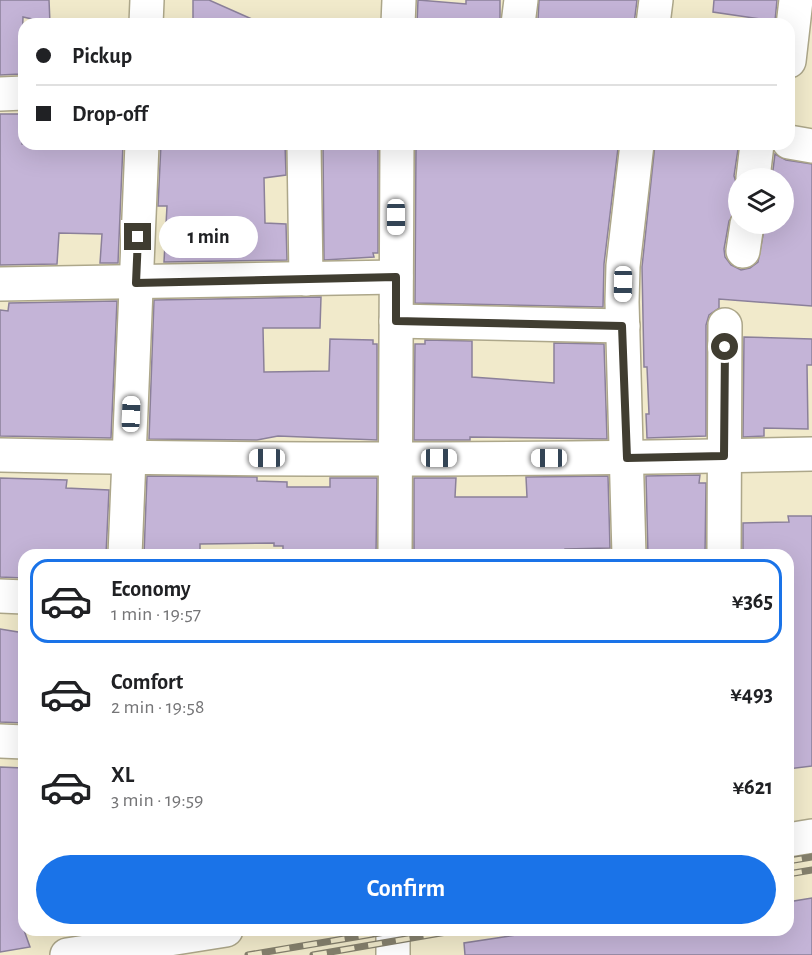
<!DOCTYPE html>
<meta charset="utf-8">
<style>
:root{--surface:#fff;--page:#f6f6f6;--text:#202124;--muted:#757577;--line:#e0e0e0;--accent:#1a73e8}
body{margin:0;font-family:"Alegreya Sans",sans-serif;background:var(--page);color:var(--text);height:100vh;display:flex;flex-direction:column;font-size:22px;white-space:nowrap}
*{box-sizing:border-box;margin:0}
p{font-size:20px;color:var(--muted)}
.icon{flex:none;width:33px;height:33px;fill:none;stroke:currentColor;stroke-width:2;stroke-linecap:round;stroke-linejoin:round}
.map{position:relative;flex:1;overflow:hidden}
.details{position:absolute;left:18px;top:549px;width:776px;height:387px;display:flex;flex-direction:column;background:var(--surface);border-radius:18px;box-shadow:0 6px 24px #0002}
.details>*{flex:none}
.hud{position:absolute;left:18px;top:18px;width:777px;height:132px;border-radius:18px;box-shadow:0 6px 24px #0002;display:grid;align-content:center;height:132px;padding:0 18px;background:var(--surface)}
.fabs{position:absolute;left:728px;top:168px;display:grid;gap:12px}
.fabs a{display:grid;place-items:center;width:66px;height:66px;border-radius:50%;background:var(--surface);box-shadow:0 6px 24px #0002;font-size:30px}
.end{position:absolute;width:27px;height:27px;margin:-14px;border:8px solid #403d31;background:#fff;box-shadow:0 0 0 3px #fff}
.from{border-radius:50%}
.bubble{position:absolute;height:42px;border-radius:21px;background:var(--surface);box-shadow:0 6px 24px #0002;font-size:20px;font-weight:700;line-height:42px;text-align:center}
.car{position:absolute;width:18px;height:36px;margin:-18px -9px;border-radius:8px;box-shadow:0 0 4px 2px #0007;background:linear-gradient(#fff 24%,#345 0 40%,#fff 0 76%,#345 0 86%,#fff 0)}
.hud b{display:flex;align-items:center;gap:21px;height:57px;font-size:22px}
.hud b+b{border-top:2px solid var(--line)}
.hud i{width:15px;height:15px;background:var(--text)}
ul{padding:10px 0 0;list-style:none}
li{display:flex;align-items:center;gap:18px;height:84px;margin:0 12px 9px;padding:0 6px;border:3px solid transparent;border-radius:18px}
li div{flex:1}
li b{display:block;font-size:22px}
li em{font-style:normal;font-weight:700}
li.selected{border-color:var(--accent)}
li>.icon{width:54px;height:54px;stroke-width:1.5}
.button{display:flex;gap:12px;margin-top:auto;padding:12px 18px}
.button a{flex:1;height:69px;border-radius:36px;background:var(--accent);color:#fff;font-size:24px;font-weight:700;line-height:69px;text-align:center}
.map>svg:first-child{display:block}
.building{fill:#c4b4d7;stroke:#8b809a;stroke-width:1.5}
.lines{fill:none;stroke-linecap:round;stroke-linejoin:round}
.minor-casing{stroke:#ada78a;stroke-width:36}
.minor{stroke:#fff;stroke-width:33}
.rail-casing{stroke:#85806d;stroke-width:7}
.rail{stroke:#f1eacb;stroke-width:4.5;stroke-dasharray:14;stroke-linecap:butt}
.route{stroke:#403d31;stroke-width:8}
</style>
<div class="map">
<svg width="812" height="955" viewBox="0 0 812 955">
<rect width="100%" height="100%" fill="#f1eacb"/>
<g class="building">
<path d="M0,0H49L50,23L23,17L21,74L0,75Z"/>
<path d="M193,0H209L263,24H193Z"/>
<path d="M418,0L466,4V0H500V24H417Z"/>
<path d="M539,0H637L634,24L582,19L581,24L538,20Z"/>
<path d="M714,0H777L775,21L713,12Z"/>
<path d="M0,114H22V144H123L118,263H100L102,234L59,233L57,264L0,265Z"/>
<path d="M161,144H285L286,175L264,178L265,223L286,224L287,260L164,262L167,206H158Z"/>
<path d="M323,144H378V253H373L374,257L324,260Z"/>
<path d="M416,144H611L610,147L618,148L604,264L603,307L415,303Z"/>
<path d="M655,144H693L738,149L734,176L738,188V208L729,221L724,249L725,257L731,265L741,270L750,268L758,262L765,224H783V178H772L775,154L786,160L812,164V306L719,299V308L709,315L706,325V436L647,438L646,414H649L647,367H644L642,267Z"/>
<path d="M321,297L320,328H263L264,372L329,371L330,339L373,340V344H377V440L278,436L257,440L149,439L154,300Z"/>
<path d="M117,301L111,438L0,436V310L8,311L9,303Z"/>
<path d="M744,337L812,339V365H807L808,429L764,428V436L743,437Z"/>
<path d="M425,340L472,341V377L554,383V343L604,344L607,439L470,437V440H414L415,344H425Z"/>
<path d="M700,475L699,483H706L705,555H648L646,476Z"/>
<path d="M147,476L257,477V481L287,482V487H330V478H377L376,555H283V546H274V543L200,544V555H144Z"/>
<path d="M608,476L610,548L565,549V553L516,554V551L488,550L414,553V478H456L455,497H527L526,477Z"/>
<path d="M0,478L67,480L66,488L109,490L106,555H24V578L0,577Z"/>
<path d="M788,516H812V766L788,769V555H743V523L789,522Z"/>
<path d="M0,629L24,633V723L0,722Z"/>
<path d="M0,767L23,768L21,819H24V930L30,947L0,952Z"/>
<path d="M812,898V955H465L464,943L549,930H788V902Z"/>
</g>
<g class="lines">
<g class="minor-casing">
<g id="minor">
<path d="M146,24L147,0"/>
<path d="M398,24L399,0"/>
<path d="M518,24L521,0"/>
<path d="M653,24L656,0"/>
<path d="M789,61L796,0"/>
<path d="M0,94L24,93"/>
<path d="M789,142L812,146"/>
<path d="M304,144L306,279"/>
<path d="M753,178L757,144"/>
<path d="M743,251L747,224"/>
<path d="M0,284L396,277"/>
<path d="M396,321L623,326"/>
<path d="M0,455C270,461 542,460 812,454"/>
<path d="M125,555L142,144"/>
<path d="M395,555L397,144"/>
<path d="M629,555L622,302L623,266L637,144"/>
<path d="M724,555L725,325"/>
<path d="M0,596L24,597"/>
<path d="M0,741L24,742"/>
<path d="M788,840L812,836"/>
<path d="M67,955L226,930"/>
<path d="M393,955V930"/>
</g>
</g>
<use href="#minor" class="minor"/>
<g class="rail-casing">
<g id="rail">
<path d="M788,861L812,857"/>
<path d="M788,874L812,870"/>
<path d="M248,955L397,930"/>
<path d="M313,955L458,930"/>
</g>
</g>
<use href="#rail" class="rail"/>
</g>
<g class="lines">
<path class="route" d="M138,237L136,283L396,277V321L622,326L627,458L724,456L725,347"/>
</g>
</svg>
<div class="fabs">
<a><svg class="icon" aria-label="layers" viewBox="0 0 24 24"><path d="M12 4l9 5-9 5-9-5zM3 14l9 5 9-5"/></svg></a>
</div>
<i class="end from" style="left:725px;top:347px"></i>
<i class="end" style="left:138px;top:237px"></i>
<div class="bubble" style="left:159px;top:216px;width:99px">1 min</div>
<i class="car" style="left:396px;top:217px;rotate:180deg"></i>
<i class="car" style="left:623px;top:284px;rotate:181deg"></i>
<i class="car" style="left:131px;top:414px;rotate:2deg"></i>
<i class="car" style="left:267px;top:458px;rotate:270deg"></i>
<i class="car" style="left:439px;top:458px;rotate:90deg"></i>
<i class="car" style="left:549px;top:458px;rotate:270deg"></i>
<div class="hud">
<b><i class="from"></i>Pickup</b>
<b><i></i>Drop-off</b>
</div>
<section class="details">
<ul>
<li class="selected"><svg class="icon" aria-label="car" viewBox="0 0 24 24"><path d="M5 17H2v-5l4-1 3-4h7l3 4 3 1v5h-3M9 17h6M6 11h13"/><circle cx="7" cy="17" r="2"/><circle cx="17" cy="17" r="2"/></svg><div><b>Economy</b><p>1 min · 19:57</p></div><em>¥365</em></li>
<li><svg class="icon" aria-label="car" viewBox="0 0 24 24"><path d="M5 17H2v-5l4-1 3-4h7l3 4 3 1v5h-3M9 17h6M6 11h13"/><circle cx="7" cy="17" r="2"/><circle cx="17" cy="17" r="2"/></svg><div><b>Comfort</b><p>2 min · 19:58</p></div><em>¥493</em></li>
<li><svg class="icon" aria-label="car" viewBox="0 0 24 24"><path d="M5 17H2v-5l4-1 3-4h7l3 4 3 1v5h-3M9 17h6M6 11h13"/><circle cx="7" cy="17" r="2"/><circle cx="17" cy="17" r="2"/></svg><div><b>XL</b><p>3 min · 19:59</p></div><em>¥621</em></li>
</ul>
<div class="button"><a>Confirm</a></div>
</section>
</div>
